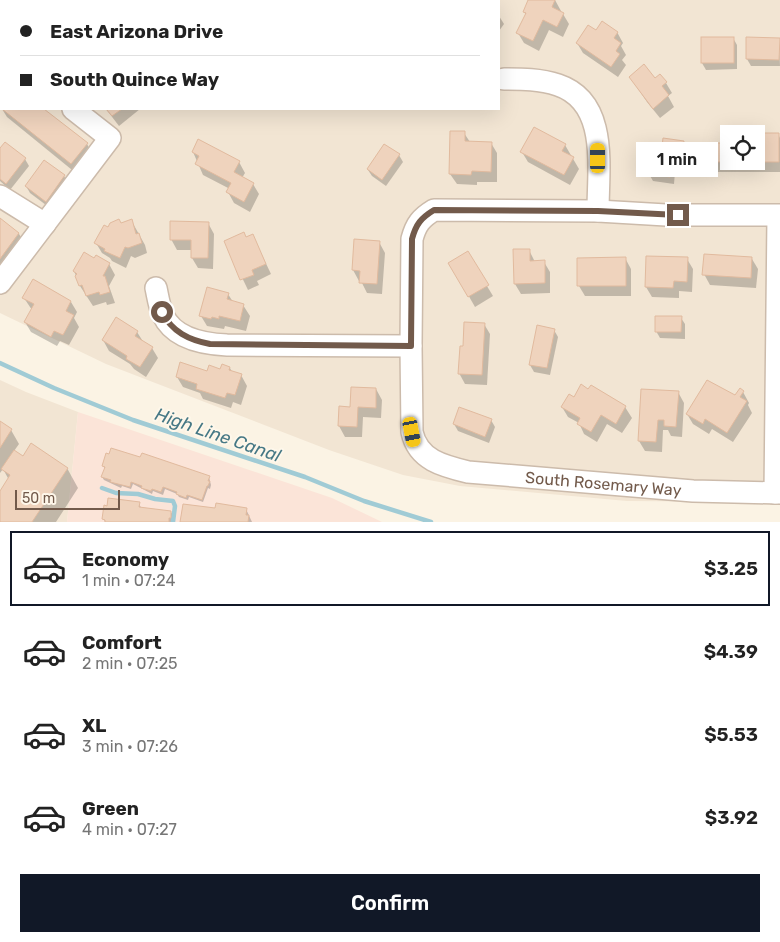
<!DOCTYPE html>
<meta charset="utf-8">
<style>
:root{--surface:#fff;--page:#f6f6f6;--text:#222;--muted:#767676;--line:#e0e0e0;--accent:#111827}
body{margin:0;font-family:Rubik,sans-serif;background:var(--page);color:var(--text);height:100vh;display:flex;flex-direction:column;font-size:19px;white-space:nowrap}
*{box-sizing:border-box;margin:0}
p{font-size:16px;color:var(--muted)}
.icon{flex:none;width:28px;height:28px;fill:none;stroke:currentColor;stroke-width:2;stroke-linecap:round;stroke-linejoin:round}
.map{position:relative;height:522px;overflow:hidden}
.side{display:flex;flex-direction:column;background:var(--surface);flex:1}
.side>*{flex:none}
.guide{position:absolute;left:0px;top:0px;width:500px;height:110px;box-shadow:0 5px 20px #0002;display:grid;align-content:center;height:110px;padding:0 20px;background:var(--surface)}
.controls{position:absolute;left:720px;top:125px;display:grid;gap:10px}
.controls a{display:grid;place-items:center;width:45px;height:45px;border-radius:0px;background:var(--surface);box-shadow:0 5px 20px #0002;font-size:25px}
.scale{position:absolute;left:15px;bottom:12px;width:105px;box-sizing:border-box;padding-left:5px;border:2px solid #725a4b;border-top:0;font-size:14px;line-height:18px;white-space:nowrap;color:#725a4b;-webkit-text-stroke:4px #fef7ea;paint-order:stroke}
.end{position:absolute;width:22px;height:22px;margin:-11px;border:6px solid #725a4b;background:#fff;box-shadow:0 0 0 2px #fff}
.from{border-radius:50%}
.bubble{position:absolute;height:35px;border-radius:0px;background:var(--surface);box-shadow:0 5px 20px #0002;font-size:16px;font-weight:600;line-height:35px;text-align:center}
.car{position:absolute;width:15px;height:30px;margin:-15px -8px;border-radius:6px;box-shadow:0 0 4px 1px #0007;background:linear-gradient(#f5c518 24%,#345 0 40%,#f5c518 0 76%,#345 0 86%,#f5c518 0)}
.guide b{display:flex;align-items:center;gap:18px;height:48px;font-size:19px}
.guide b+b{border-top:1px solid var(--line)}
.guide i{width:12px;height:12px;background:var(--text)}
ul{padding:9px 0 0;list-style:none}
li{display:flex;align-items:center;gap:15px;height:75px;margin:0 10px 8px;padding:0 10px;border:2px solid transparent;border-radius:0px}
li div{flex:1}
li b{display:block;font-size:19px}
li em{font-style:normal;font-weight:600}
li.current{border-color:var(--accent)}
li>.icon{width:45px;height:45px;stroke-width:1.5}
.cta{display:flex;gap:10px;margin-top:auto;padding:10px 20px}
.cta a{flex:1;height:58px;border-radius:0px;background:var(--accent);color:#fff;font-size:20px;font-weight:600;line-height:58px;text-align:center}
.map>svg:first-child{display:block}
.residential{fill:#f2e5d3;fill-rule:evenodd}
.commercial{fill:#fbe4d8}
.shadow{fill:#0003}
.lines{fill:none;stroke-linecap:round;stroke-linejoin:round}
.stream{stroke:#a0cbd5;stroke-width:4.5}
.building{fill:#efd3bd;stroke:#e1ba9e}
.minor-casing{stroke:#ccbbab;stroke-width:24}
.minor{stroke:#fff;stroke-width:21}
.route{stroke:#725a4b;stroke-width:6}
.labels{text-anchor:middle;stroke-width:4;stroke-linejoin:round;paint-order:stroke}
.street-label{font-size:16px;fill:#725a4b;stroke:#fef7ea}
.water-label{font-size:18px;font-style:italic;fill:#467885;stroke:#fef7ea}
</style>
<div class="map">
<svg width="780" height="522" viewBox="0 0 780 522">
<rect width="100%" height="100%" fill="#fbf3e4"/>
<g class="residential">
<path d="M0,0H780V502L627,501L460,486L403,475L329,450L106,364L0,313ZM1,1H499V109H1ZM729,134H756V161H729Z"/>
<path d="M0,380L26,392L78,412L67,522H0Z"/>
</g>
<path class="commercial" d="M78,412L332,498L382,522H67Z"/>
<g class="shadow">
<path d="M32,0H82L83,1H31Z"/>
<path d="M133,0H182L184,1H134Z"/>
<path d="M530,0H555L561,11L560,13L563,14L569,24L563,37L549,30L539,51L524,43L518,33L526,15L524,12Z"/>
<path d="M0,6L1,7V49L0,48Z"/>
<path d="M499,16L504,24L499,31Z"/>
<path d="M596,32H617L623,43L621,46L626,55L622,60L626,65L618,77L583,53L577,43Z"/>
<path d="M733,38L737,45V69L706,70L702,63Z"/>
<path d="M779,39L780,66H751L747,59Z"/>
<path d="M630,77L655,79L666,83L672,93L668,96L674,107L660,118L647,102Z"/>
<path d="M2,109H42L87,144L93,155L77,174L7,117Z"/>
<path d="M106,109H140L119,126Z"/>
<path d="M534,129L565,145L579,169L570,185L528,162L522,152Z"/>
<path d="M464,133L470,142L491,143L497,153V182H477V185L457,184L450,174Z"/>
<path d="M778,134L780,138V172H711L705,162L756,161Z"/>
<path d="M683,142L687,149L683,173L675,172L674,184L653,181L649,174Z"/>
<path d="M0,151L25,159L29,166L10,190L0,181Z"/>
<path d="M193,152L239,162L245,173L242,178L253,184L259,194L250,212L234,203L228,192L230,189L203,175Z"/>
<path d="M399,155L403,162L386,186L372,176L368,170Z"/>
<path d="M44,162L64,176L68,183L50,208L30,193L26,186Z"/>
<path d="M0,220L19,234L25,244L0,277Z"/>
<path d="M131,220L145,245L147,253L135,258L131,256L126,268L112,261L110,258L102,253L96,243L108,228Z"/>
<path d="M208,223L214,234L213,269L198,268L192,258V250H177L171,239Z"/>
<path d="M253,236L271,274L257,281L259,285L248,290L225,242L246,238Z"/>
<path d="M379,242L385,253L382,294L367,293L361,281H359L353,270Z"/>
<path d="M529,250L535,262H544L550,272V293L521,294L515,284Z"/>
<path d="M467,253L493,296L475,307L450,263Z"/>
<path d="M625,258L631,269V296H585L579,286Z"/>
<path d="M687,259L693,269L692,292L679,291V298L652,297L646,287Z"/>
<path d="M752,259L758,269L756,288L710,285L704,274Z"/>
<path d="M94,260L109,264L115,275L109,286L115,303L107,305L106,302L93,306L80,286L74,271Z"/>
<path d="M228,294L233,302L243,305L250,316L246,331L225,326L224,329L207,326L201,316Z"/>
<path d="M24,298L71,302L77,312L74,318L79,327L69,345L60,341L57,346L31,332L25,322L32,310Z"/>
<path d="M681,318L685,324V339L660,338L656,331Z"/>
<path d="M484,324L490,334L487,385L465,384L459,373Z"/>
<path d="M554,330L558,337L550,375L534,372L530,365Z"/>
<path d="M137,332L144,343L152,348L158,358L146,377L134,369L130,364L109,351L103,340Z"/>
<path d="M230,368L232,372L241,375L247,386L241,405L233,402L231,408L203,399L200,393L183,387L177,377Z"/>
<path d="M591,387L625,407L632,418L622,433L607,424L597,442L584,434L579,423L568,417L562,407L589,390Z"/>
<path d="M376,389L382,400L381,418L363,417L362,437H345L339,426L340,408H351Z"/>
<path d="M740,390L743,392L749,403L748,405L752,413L733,442L712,429L709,434L693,424L687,414L736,397Z"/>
<path d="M678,392L684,403L682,437L671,436L668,430H663L662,452L645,451L639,441Z"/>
<path d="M491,420L495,427L489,443L458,431L454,424Z"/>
<path d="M0,422L11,430L19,444L14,451L23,457L67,468L78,488L56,522H0V493L9,480L3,469L0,473Z"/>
<path d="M103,466L209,477L211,485L210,489L208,488L203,502L189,497L188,500L179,497L177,494L165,489L163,495L153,491L152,494L133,484L131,489L122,486L121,488L104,480L102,477L105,469Z"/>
<path d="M139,504L142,509L171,512L175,519L174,522H105L104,519Z"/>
<path d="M216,509H246L252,522H181Z"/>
</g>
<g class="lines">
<g class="stream">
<path d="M0,363L54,388L133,420L305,477L364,501L431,522"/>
<path d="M102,488L116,493L138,494L155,499L173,501L175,506L173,522"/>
</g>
</g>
<g class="building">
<path d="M30,0H76L30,1Z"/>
<path d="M139,0H184L186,1H140Z"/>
<path d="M528,0H555L552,7L564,13L557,27L543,20L533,41L516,33L526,13L523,12Z"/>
<path d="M602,21L618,32L614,38L621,43L616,51L620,54L611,67L576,43L588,25L596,30Z"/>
<rect x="701" y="37" width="33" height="26"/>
<path d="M746,37L780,38L779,60L746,59Z"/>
<path d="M644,64L655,78L660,74L667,82L662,86L669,95L653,109L629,77Z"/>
<path d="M2,109H44L88,143L71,164Z"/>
<path d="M106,109H122L112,116Z"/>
<path d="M534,127L566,144L562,151L574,157L564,175L520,152Z"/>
<path d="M450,131H465V141L492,142L491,172L472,171L471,175L449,174Z"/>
<path d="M731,133H779V162H703V143H729V161H756V134Z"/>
<path d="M663,138L684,141L680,167L672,166L670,177L648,174L649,162L660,163Z"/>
<path d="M198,139L240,161L234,172L254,183L244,202L226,192L231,183L195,164L199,156L192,152Z"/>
<path d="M5,142L26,158L6,184L0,179V148Z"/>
<path d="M384,144L400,154L382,180L367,169Z"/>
<path d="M44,160L65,175L46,202L25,186Z"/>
<path d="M0,218L19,233L0,259Z"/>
<path d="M119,219L121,223L132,219L136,234L139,233L142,243L128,248L125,247L120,258L104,251L105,249L94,243L104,225L108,227L110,223Z"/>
<path d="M170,221L209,222L208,258H191V240H170Z"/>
<path d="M244,232L246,237L253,234L266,264L252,270L254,275L240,280L224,241Z"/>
<path d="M354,239L380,241L377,284L359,283L360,271L352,270Z"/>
<path d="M513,249H530V261L545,260V283L514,284Z"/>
<path d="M468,251L489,285L468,297L448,263Z"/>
<path d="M84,252L94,258L96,255L110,263L103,276H105L110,292L100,295L99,292L86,296L82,285L79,286L75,276L77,274L73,271Z"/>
<path d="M704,254L752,257L751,278L702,275Z"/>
<path d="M646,256L688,257L687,282L674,281L673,288L645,287Z"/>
<path d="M626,257V286H577V258Z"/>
<path d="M33,279L71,301L66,311L74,315L63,335L54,331L51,337L24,322L34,304L22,298Z"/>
<path d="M207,287L229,293L227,299L244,304L240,321L219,316V319L212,317L211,319L199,316Z"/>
<path d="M655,316H682L681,332H655Z"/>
<path d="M116,317L138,331L135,336L153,347L140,367L126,359L127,356L102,340Z"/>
<path d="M464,322L485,323L482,375L458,374L460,346H463Z"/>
<path d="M537,325L555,329L547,368L529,365Z"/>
<path d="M180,362L207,371L209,365L220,369L222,364L230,367L229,370L242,374L235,395L227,393L225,398L196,389L197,384L176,377Z"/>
<path d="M707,380L735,395L740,388L744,391L740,397L747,401L727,433L705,419L703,424L686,414Z"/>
<path d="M581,384L588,389L591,385L626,406L616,424L601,415L591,432L577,424L580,418L561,407L569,394L574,397Z"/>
<path d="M351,387L376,388V408L358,407L357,427L338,426L339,406L350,407Z"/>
<path d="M641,389L679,391L676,427L664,426V420H658L656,442L638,441Z"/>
<path d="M459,407L492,419L485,437L453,424Z"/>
<path d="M0,421L12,429L0,448Z"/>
<path d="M31,443L68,468L32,522H0V491L10,475L1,469L14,450L23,456Z"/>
<path d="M111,448L140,457L142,453L210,476L208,481H210L208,486H207L202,500L187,495L186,498L176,494L177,492L163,487L161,492L152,489L151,491L141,488L142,486L131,482L130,487L110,482L111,480L101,477L105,467L102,466L106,453L109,454Z"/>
<path d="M108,498L140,502L139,507L171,511V518H169V522H105V520L102,519L104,505L107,506Z"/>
<path d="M216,503L247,508L246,515H249L248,522H180L183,504L215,508Z"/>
</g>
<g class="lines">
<g class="minor-casing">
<g id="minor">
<path d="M109,0L111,1"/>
<path d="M215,1L216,0"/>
<path d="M0,56H1"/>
<path d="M504,79C522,79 540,79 558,85C609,102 598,168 598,211"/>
<path d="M0,196L45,224"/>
<path id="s1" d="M780,215H666L598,211L434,210C421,218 416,224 412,239L411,346L412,432C418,460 443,466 468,472L693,491L780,493"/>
<path d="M0,283L110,138L73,109"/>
<path d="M156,288C158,297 159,306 163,315C174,339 203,344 227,345L411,346"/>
<path d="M775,493L778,216"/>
</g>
</g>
<use href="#minor" class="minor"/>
</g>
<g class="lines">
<path class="route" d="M162,312C172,332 189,340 210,344L411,346L412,239C416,224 421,218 434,210L598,211L678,215"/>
</g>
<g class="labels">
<g class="street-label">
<text dy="6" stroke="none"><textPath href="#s1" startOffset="786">South Rosemary Way</textPath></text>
</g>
<g class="water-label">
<text transform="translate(218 435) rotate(19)" y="6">High Line Canal</text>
</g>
</g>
</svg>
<div class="controls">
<a><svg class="icon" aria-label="locate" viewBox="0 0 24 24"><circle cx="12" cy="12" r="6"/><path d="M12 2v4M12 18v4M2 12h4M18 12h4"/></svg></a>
</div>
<div class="scale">50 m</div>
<i class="end from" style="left:162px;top:312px"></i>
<i class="end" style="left:678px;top:215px"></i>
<div class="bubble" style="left:636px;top:142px;width:82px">1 min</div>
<i class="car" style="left:598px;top:158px;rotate:0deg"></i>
<i class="car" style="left:412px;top:432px;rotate:169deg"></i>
<div class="guide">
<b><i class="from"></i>East Arizona Drive</b>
<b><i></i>South Quince Way</b>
</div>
</div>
<section class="side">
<ul>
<li class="current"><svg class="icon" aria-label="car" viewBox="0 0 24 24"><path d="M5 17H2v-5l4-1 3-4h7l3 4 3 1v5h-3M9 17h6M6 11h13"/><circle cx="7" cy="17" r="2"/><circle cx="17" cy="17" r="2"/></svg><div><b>Economy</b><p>1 min · 07:24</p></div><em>$3.25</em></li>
<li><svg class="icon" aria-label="car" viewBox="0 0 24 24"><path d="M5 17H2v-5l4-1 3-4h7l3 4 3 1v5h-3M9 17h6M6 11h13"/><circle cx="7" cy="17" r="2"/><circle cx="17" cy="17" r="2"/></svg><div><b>Comfort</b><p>2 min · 07:25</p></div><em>$4.39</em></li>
<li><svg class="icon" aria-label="car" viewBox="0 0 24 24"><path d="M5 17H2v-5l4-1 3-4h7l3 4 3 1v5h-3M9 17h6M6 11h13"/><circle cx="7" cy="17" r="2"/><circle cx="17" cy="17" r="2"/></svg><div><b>XL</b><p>3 min · 07:26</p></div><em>$5.53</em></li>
<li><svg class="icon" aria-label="car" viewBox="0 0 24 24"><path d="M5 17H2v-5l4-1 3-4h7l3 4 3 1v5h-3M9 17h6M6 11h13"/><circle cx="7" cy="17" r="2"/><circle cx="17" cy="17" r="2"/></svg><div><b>Green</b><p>4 min · 07:27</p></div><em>$3.92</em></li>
</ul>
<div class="cta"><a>Confirm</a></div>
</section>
